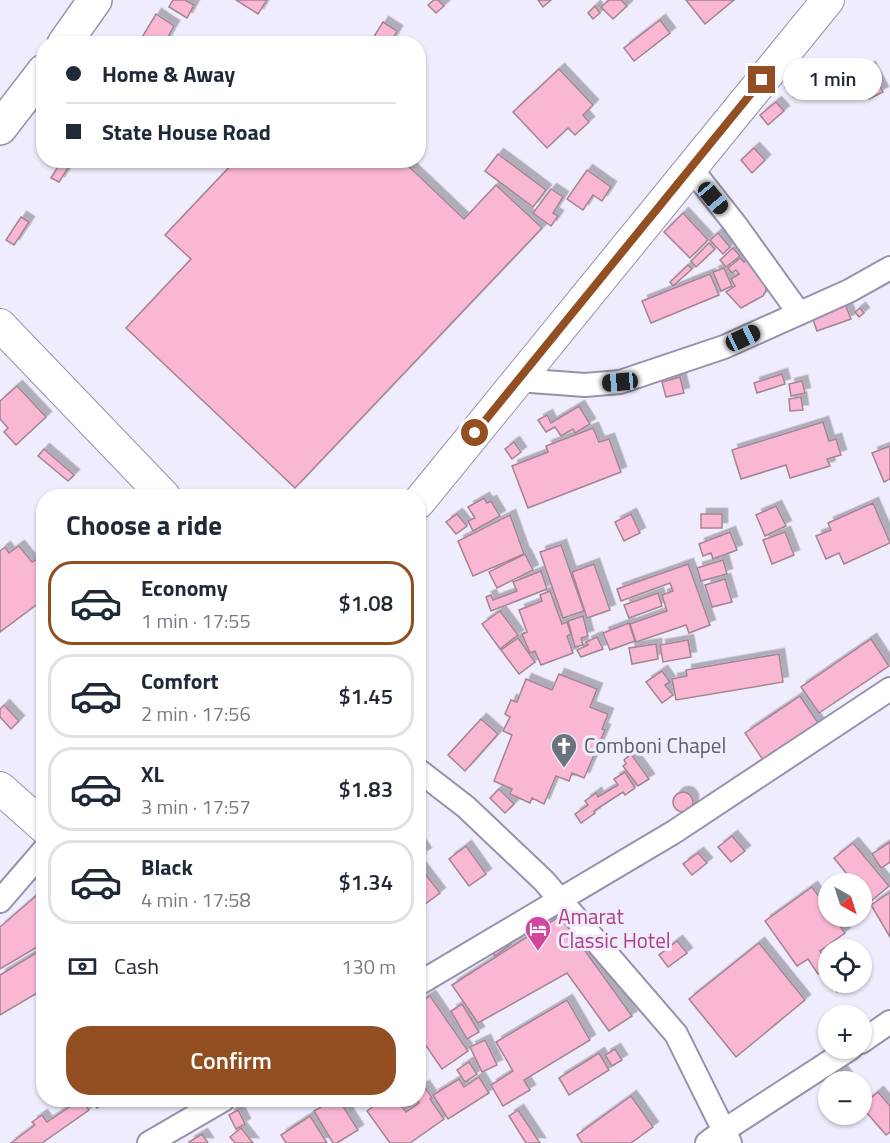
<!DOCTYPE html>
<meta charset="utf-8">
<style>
:root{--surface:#fff;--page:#f6f6f7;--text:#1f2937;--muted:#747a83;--line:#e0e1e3;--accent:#934f22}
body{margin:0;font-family:"Titillium Web",sans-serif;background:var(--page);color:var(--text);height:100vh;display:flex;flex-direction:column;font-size:22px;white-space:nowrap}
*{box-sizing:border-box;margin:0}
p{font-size:20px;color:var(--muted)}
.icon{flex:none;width:33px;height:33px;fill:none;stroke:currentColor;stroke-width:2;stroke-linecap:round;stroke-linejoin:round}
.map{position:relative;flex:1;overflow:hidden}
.details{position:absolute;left:36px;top:489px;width:390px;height:618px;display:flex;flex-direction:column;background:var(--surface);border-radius:24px;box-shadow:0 2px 4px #0004}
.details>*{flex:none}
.guide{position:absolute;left:36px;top:36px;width:390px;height:132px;border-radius:24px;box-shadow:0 2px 4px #0004;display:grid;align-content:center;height:132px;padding:0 30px;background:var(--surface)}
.needle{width:39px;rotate:141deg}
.buttons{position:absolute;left:818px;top:873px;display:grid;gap:12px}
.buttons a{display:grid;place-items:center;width:54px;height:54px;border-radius:50%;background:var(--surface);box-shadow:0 2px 4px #0004;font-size:30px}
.end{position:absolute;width:27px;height:27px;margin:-14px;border:8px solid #934f22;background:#fff;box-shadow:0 0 0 3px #fff}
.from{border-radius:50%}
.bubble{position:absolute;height:42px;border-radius:21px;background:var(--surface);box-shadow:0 2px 4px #0004;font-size:20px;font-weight:600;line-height:42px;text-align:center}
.car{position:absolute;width:18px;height:36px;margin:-18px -9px;border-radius:8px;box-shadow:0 0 4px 2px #0007;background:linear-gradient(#222 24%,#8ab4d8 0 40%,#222 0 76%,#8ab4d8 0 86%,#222 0)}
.guide b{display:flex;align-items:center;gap:21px;height:57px;font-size:22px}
.guide b+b{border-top:2px solid var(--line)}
.guide i{width:15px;height:15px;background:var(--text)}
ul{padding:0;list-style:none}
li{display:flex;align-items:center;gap:18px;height:84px;margin:0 12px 9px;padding:0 18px;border:3px solid var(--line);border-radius:24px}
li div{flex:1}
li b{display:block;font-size:22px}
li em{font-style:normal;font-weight:600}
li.active{border-color:var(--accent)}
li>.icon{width:54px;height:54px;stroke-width:1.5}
h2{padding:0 30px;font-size:27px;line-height:72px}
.pay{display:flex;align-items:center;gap:15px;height:66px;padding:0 30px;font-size:22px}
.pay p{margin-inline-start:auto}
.action{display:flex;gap:12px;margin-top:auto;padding:12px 30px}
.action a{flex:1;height:69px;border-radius:24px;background:var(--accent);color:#fff;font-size:24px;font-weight:600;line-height:69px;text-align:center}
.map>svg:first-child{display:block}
.building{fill:#fab7d4;stroke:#a38491;stroke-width:1.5;filter:url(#shadow)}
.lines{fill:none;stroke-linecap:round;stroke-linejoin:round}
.minor-casing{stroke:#9791ad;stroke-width:26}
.secondary-casing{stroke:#9791ad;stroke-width:34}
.primary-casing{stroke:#9791ad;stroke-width:36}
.minor{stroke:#fff;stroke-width:22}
.secondary{stroke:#fff;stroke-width:32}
.primary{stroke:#fff;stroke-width:33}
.route{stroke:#934f22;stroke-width:8}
.labels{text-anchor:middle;stroke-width:6;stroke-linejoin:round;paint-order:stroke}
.worship-label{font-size:21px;fill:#5b616d;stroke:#efecfe;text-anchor:start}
.hotel-label{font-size:21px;fill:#b23c85;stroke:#efecfe;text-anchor:start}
</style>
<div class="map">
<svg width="890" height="1143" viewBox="0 0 890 1143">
<defs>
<filter id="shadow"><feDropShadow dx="5.5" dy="-5.5" stdDeviation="0" flood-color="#0004"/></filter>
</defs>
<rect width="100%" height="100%" fill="#efecfe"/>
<g class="building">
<path d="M173,0H185L194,5L187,18L169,7Z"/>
<path d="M236,0H267L258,14Z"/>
<path d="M434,0H438L444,6L436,13L428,5Z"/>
<path d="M538,0H551L543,7Z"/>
<path d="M609,0H621L627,6L613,19L601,7Z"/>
<path d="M686,0H734L705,24Z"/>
<path d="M595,6L600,13L593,19L588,13Z"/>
<path d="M156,14L174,26L164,44H138Z"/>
<path d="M660,20L670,33L634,61L624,48Z"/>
<path d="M383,22L397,31L390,44H383L373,38Z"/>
<path d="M870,67L883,92L869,99L856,74Z"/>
<path d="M559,69L593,105L583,115L589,122L575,135L568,128L547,148L513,112Z"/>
<path d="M799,74L809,84L794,97L785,87Z"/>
<path d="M776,102L784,111L768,125L760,115Z"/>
<path d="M754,148L765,160L752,173L741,160Z"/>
<path d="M498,154L546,190L533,207L485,171Z"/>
<path d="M62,160H73L59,182L51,178Z"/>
<path d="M236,160H402L464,219L496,185L542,228L295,488L126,328L191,259L165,235Z"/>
<path d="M587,170L611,187L602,201L593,195L583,210L567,199Z"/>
<path d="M551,189L563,197L553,213L558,216L551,226L533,213Z"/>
<path d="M683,213L708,240L690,258L664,232Z"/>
<path d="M21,217L29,222L14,245L6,240Z"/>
<path d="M718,233L730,247L723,254L710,240Z"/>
<path d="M709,243L715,249L696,267L691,261Z"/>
<path d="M733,248L740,256L726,267L720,260Z"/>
<path d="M740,258L744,262L749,259L765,280L766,291L763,296L741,308L726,292L735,286L731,279L739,274L736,270L732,273L728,268Z"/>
<path d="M688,265L692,269L673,286L670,282Z"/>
<path d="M724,268L732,286L721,291L713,272Z"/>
<path d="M710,274L719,295L651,323L642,301Z"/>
<path d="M845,304L851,319L817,331L812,317Z"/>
<path d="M860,308L864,313L859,317L855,312Z"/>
<path d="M782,374L785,384L757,393L754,383Z"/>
<path d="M680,377L684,393L666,397L662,382Z"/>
<path d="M802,381L805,393L791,396L789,384Z"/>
<path d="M17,386L46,417L16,445L4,432L8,428L0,419V401Z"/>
<path d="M801,397L803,410L790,411L789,399Z"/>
<path d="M579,406L590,424L575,433L573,429L561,436L555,427L546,432L538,420L547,415L551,423Z"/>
<path d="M823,422L829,441L836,439L841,455L827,459L830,466L790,478L786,465L741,479L732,450Z"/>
<path d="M593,428L599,442L609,439L621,472L528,508L512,466L548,452L546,446Z"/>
<path d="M514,442L521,452L512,459L505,449Z"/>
<path d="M890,446V479L884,482L872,453Z"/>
<path d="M44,449L74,475L68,481L38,456Z"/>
<path d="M484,498L487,503L491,501L500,516L473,531L468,521L475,518L468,507Z"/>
<path d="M873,503L890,543L844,564L839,553L826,559L816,536L831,530L828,523Z"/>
<path d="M776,506L786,526L765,536L756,515Z"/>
<path d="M457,514L467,526L456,534L446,522Z"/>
<path d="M631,514L640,533L624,541L615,522Z"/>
<rect x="701" y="514" width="21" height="14"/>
<path d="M510,515L524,554L473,576L458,541Z"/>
<path d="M730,532L737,550L713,559L711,553L703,556L699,544Z"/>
<path d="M785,532L794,555L772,564L763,540Z"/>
<path d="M561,545L584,611L563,618L540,552Z"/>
<path d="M19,546L32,562L44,555V599L0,632V551L5,547L9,553Z"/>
<path d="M525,554L533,570L497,588L489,572Z"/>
<path d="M723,560L727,574L701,581L697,568Z"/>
<path d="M594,564L610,610L587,618L572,572Z"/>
<path d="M688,564L710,625L689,633L686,625L636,642L630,624L667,611L662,595L673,591L670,583L621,601L617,589Z"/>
<path d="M541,571L547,589L491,611L486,597L491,595L493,600L517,591L513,582Z"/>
<path d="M725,579L732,602L712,607L705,585Z"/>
<path d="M550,591L562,624L567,622L571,634L567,636L573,653L541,665L535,651L530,653L522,634L527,632L519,610L542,601L540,595Z"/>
<path d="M658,593L662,606L629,618L624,605Z"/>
<path d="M500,611L518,635L500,649L482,624Z"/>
<path d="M583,616L588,636L581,638L583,645L575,647L568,621Z"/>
<path d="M629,623L635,641L610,650L603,633Z"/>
<path d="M597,637L603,649L581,657L577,650L588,645L586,642Z"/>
<path d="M518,638L535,662L519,674L501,650Z"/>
<path d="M871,639L889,666L819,713L801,687Z"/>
<path d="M688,640L691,657L663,662L660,645Z"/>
<path d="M656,644L658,659L632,664L629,648Z"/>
<path d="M779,654L783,682L676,700L672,679L687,676L686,670Z"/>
<path d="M662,671L670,682L665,685L673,695L662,703L646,682Z"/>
<path d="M559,674L597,689L590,707L608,714L602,729L605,730L584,778L572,773L569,781L556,776L544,804L532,798L530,803L510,794L512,789L494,781L512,735L503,731L510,717L505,714L511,700L517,702L526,679L552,690Z"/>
<path d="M800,696L820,726L765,763L745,733Z"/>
<path d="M4,705L19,721L11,729L0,717V709Z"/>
<path d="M481,719L498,734L465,771L448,755Z"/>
<path d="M631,754L649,779L638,786L623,766L626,764L624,760Z"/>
<path d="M625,772L635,788L625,795L623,792L603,805L594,811L595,813L581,823L575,814L588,805L585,801L596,793L598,797L618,785L614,779Z"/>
<path d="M499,789L514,804L505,813L490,798Z"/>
<circle cx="683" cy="802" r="10"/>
<path d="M732,836L745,851L731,862L718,847Z"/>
<path d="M418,842L426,853L418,858Z"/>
<path d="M890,842V862L881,868L872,854Z"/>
<path d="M853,843L889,886L870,902L861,891V884H855L834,858Z"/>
<path d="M466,846L486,874L469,886L449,859Z"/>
<path d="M698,853L707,863L692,875L683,864Z"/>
<path d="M420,867L440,893L420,908L418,906Z"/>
<path d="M812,887L828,909V916H833L845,933L820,951L828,964V967L818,974L808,959L797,966L765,921Z"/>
<path d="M44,889V943L0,969V927Z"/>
<path d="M889,893L890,894V937L871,905Z"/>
<path d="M560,916L632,1016L609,1031L567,973L478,1023L452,985Z"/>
<path d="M504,934L511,944L495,956L488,946Z"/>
<path d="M677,941L687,953L668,967L659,955Z"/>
<path d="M759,943L805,1000L736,1057L689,999Z"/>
<path d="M44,948V989L0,1015V975Z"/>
<path d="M830,982H849L837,992Z"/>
<path d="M430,996L468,1051L442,1069L418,1034V1004Z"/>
<path d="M567,1000L590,1040L524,1080L530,1090L503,1106L491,1085L513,1071L496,1042Z"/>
<path d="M462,1004L479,1032L467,1039L451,1011Z"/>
<path d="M485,1040L497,1065L482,1072L470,1047Z"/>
<path d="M615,1049L622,1060L612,1066L605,1055Z"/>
<path d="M599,1053L609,1070L569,1095L559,1078Z"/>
<path d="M469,1062L477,1074L465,1082L457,1070Z"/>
<path d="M837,1065L850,1082H828V1083L823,1076Z"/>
<path d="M479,1077L489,1093L448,1119L433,1095L459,1079L464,1087Z"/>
<path d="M424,1086L432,1098L430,1099L444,1119L410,1143H390L367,1111L383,1100H397L406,1112L419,1103L417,1100H418V1090Z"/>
<path d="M878,1092L890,1106V1132L886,1135L861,1106Z"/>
<path d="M631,1096L653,1127L631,1143H582L577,1135Z"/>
<path d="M80,1100H82L89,1110L42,1143H11L35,1125L32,1122L42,1115L47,1122Z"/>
<path d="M91,1100H109L97,1108Z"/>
<path d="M333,1100H339L358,1130L337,1143H333L314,1111Z"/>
<path d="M361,1100H375L365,1106Z"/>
<path d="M238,1110L245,1124L236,1129L229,1115Z"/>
<path d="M518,1110L540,1143H526L509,1116Z"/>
<path d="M310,1116L327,1143H286L281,1135Z"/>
<path d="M241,1128L253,1143H235L230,1137Z"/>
<path d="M202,1134L208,1143H190L189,1142Z"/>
</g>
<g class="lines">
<g class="minor-casing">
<g id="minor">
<path d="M690,167L735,224L799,313"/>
<path d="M518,380L585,385L620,382L724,347L849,291L890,268"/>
<path d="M418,770L466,807L544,881L676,1034L730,1143"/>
<path d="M0,901L44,850"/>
<path d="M418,984L674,832L890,689"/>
<path d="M861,1042L890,1022"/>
<path d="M149,1143L223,1100"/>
<path d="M707,1143L723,1131L851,1048"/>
</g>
</g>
<g class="secondary-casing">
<g id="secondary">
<path d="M0,325L164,496"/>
<path d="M418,503L828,0"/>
<path d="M0,788L44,827"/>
</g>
</g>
<g class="primary-casing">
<g id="primary">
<path d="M64,44L95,0"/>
<path d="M0,128L44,71"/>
</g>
</g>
<use href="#minor" class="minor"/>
<use href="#secondary" class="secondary"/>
<use href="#primary" class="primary"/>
</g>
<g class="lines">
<path class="route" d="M475,433L762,80"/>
</g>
<defs>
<g id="church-pin" transform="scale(1.35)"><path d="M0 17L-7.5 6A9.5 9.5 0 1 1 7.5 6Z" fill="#6b7280" stroke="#efecfe"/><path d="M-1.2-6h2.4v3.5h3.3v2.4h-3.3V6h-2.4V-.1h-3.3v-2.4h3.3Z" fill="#fff"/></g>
<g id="hotel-pin" transform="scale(1.35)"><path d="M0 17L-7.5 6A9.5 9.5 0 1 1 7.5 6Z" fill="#d1479c" stroke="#efecfe"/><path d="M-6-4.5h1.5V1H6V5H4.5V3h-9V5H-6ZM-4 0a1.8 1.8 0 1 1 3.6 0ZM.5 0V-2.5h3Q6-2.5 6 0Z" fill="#fff"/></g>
</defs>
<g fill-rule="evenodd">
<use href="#church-pin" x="564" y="746"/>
<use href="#hotel-pin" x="538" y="929"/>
</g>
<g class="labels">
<g class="worship-label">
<text x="584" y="753">Comboni Chapel</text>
</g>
<g class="hotel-label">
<text x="558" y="924">Amarat<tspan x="558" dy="24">Classic Hotel</tspan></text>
</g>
</g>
</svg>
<div class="buttons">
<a><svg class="needle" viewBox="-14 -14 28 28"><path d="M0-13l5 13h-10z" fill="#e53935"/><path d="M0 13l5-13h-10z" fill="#747a83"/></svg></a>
<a><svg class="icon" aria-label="locate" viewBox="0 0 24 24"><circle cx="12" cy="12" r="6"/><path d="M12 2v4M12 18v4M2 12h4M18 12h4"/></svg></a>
<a>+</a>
<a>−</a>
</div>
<i class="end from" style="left:475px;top:433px"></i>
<i class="end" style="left:762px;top:80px"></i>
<div class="bubble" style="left:783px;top:58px;width:99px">1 min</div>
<i class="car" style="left:713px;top:198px;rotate:140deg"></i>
<i class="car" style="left:743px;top:338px;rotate:65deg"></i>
<i class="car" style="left:620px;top:382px;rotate:265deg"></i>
<div class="guide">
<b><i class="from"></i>Home &amp; Away</b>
<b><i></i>State House Road</b>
</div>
<section class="details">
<h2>Choose a ride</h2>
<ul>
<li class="active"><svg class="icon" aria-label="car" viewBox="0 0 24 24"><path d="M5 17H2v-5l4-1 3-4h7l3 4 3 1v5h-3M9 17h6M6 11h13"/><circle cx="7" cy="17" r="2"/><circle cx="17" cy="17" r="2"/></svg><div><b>Economy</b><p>1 min · 17:55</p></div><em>$1.08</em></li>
<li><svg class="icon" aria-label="car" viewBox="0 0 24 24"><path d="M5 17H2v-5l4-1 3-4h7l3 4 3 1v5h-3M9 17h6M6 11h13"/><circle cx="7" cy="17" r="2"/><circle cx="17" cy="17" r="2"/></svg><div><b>Comfort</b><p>2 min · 17:56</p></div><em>$1.45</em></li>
<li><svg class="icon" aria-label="car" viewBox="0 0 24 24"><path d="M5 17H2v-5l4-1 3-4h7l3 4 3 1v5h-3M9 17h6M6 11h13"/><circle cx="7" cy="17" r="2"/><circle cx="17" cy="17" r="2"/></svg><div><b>XL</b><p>3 min · 17:57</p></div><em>$1.83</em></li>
<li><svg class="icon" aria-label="car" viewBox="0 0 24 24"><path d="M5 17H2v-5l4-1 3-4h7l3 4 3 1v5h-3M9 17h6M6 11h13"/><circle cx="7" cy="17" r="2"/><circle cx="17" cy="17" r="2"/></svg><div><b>Black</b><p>4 min · 17:58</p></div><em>$1.34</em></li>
</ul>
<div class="pay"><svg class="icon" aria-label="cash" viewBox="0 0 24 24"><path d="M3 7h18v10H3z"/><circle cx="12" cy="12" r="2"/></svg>Cash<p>130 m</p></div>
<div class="action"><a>Confirm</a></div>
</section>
</div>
